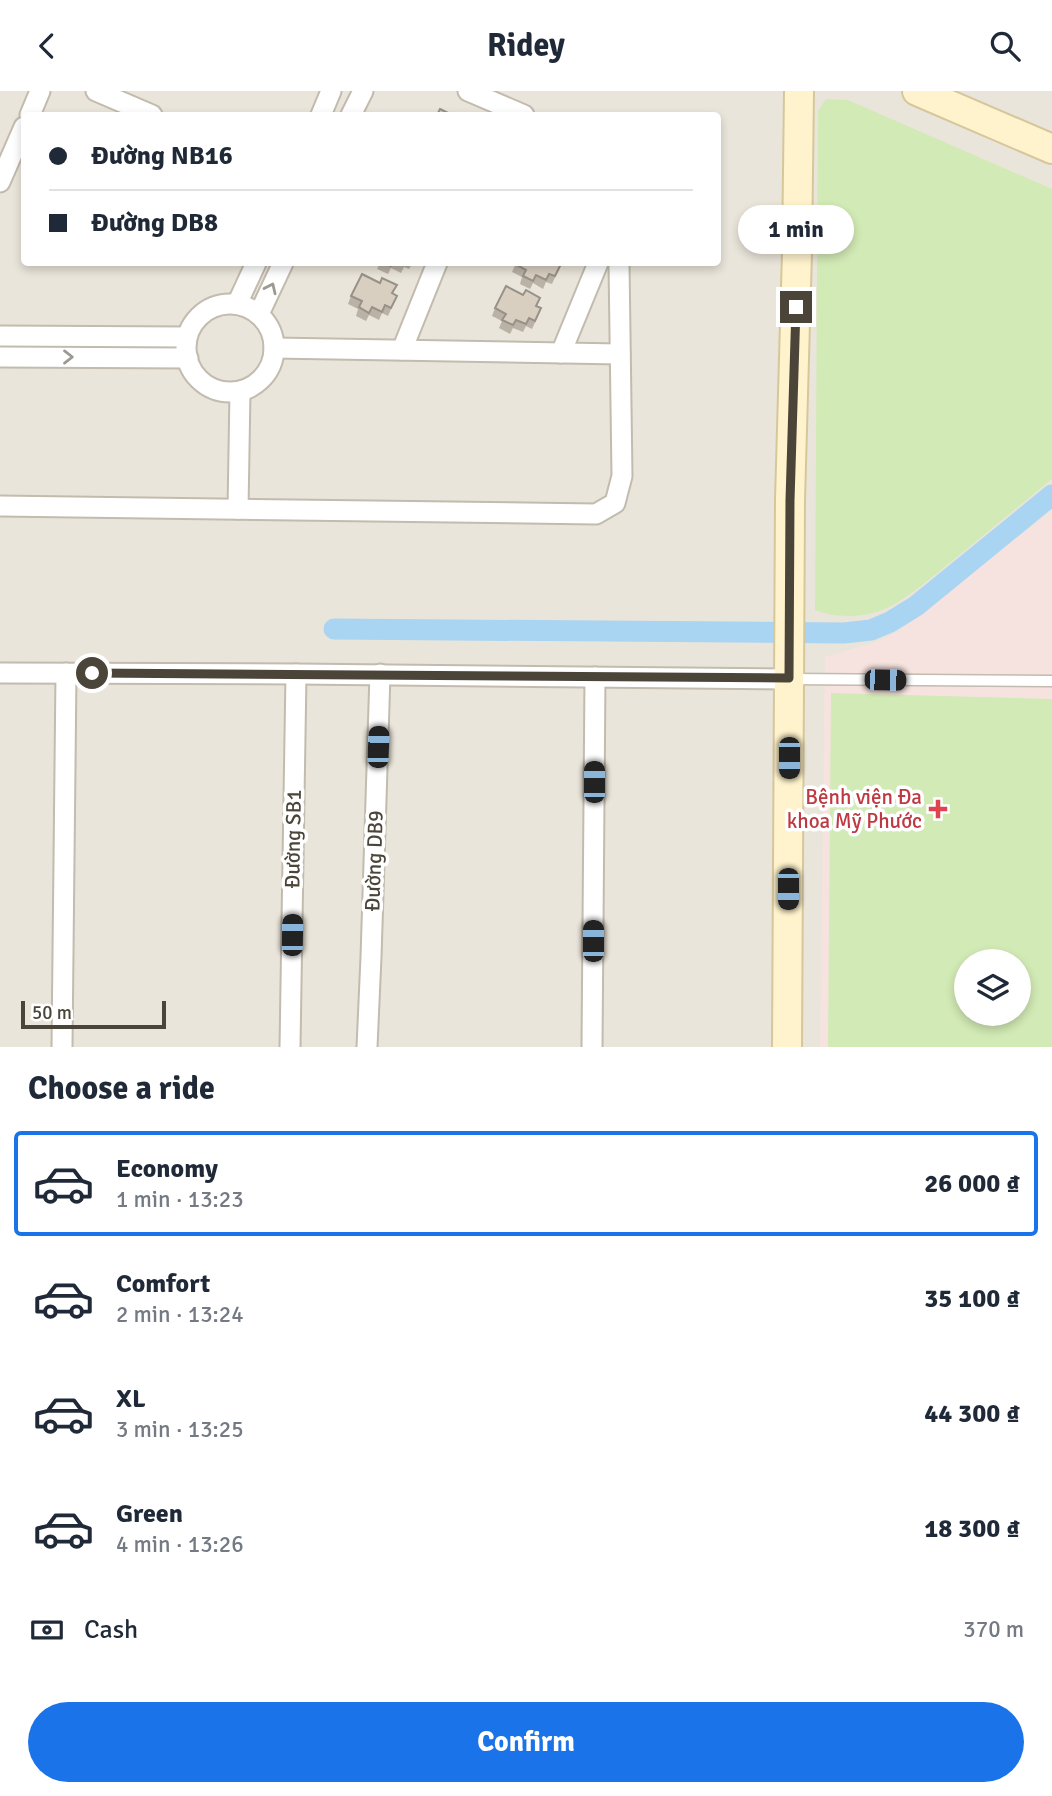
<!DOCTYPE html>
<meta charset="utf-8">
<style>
:root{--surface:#fff;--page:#f2f2f3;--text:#1f2937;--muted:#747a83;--line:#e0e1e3;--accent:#1a73e8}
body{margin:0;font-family:Signika,sans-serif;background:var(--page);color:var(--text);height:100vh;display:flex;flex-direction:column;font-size:26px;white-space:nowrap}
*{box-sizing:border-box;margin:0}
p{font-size:23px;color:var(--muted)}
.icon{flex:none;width:38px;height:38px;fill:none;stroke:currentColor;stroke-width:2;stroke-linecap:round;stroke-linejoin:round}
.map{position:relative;height:956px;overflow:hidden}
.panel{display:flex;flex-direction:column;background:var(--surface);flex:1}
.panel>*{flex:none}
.guide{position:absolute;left:21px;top:21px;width:700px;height:154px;border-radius:7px;box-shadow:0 4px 10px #0003;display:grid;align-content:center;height:154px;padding:0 28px;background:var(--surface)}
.buttons{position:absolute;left:954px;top:858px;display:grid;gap:14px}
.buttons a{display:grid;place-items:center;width:77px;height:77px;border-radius:50%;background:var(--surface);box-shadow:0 4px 10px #0003;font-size:35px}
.scale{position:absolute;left:21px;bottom:18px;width:145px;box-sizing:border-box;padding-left:7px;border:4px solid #4b4439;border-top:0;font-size:19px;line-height:24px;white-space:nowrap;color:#4b4439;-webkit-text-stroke:5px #fff;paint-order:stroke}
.end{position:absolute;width:32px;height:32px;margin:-16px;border:9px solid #4b4439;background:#fff;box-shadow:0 0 0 4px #fff}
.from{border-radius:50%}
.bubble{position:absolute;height:49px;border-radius:24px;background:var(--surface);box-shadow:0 4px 10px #0003;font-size:23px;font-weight:700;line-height:49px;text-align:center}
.car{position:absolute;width:21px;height:42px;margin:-21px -10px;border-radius:9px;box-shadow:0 0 5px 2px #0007;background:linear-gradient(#222 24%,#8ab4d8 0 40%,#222 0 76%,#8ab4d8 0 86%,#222 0)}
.guide b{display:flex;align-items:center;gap:24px;height:66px;font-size:26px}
.guide b+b{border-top:2px solid var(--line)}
.guide i{width:18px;height:18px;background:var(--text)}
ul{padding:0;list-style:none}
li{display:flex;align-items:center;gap:21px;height:105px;margin:0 14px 10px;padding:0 14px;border:4px solid transparent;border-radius:7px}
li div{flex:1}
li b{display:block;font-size:26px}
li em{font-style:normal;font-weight:700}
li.active{border-color:var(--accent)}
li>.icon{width:63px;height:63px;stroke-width:1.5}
h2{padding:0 28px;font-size:32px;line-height:84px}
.pay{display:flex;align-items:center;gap:18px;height:77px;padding:0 28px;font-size:26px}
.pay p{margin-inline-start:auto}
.primary-button{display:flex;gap:14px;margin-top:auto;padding:14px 28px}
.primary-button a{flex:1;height:80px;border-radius:42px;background:var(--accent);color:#fff;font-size:28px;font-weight:700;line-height:80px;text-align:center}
header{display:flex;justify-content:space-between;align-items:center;height:91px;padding:0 28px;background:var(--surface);font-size:32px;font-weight:700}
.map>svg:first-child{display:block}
.residential{fill:#eae5da;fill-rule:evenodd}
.medical{fill:#f6e3e0;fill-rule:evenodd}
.green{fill:#d2eab5;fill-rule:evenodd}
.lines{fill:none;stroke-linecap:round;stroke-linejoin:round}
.canal{stroke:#a9d4f2;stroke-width:21}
.lane-casing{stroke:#c2bbae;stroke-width:13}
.street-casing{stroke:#c2bbae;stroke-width:23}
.secondary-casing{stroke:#d6c79b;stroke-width:32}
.lane{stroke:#fff;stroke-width:10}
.street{stroke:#fff;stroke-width:19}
.secondary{stroke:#fff3cd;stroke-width:28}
.wall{fill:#bab2a6}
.building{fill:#d8cfc1;stroke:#979187;stroke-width:2}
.oneway{stroke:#9c9892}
.route{stroke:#4b4439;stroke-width:9}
.health-dot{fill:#e0444e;stroke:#fff;stroke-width:2.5}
.labels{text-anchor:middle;stroke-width:7;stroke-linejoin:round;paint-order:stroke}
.health-label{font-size:21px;fill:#be3a42;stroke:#fff;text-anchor:end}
.street-label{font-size:21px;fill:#4b4439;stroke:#fff}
</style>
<header><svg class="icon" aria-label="back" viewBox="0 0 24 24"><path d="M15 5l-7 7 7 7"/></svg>Ridey<svg class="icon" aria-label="search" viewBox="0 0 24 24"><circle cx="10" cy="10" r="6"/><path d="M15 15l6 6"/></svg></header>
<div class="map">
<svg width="1052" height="956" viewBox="0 0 1052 956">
<rect width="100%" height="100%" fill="#f6f3ec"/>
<path class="residential" d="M0,0H1052V956H0ZM24,24H718V172H24ZM966,870H1018V922H966Z"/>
<path class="medical" d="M1052,419V956H820L825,566L873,552L898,541ZM966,870H1018V922H966Z"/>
<g class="green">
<path d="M826,8L848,9L1052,98V388C1020,414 989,440 957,466C938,481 914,502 893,514C870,527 838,528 815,519L818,20Z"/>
<path d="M831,602L1052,608V956H828ZM966,870H1018V922H966Z"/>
</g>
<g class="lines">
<path class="canal" d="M334,538L844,542L871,539L890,531L916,515L1052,404"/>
<g class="lane-casing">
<path id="lane" d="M790,588L1052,590"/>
</g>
<g class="street-casing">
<g id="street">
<path d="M96,0L152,24"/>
<path d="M468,0L524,24"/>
<path d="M30,24L40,0"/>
<path d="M321,24L331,0"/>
<path d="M351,24L363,0"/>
<path d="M0,91L24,36"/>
<circle cx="230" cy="257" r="44"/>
<path d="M237,213L256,172"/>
<path d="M259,223L283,172"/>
<path d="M0,245L187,246"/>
<path d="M274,257L620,263"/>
<path d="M402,259L437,172"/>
<path d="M561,262L598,172"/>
<path d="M0,266L188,267"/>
<path d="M0,415L596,423L615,412L622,385L619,172"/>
<path d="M238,418L240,300"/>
<path d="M0,582L296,583L789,588"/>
<path d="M62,956L66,582"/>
<path d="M290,956L296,583"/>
<path d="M367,956L371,866L380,583"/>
<path d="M592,956L595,586"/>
</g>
</g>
<g class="secondary-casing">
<g id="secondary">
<path d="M917,0L1052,58"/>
<path d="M787,956L790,409L797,161L799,0"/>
</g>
</g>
<use href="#lane" class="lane"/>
<use href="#street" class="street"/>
<use href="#secondary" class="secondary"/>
</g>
<g class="wall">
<path d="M380,172H413L409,178L404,176L401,182L391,177L388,183L377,178Z"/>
<path d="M516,172L561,173L552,193L546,191L543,198L533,192L530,198L520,193L522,186L512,181Z"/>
<path d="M351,205H397L388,225L382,222L379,229L369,224L366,230L356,225L358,218L348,213Z"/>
<path d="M537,215L538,225L532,238L526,235L523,241L513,237L510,243L499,237L502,230L492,225L495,217Z"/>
</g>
<g class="building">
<path d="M440,18L452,24H437Z"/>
<path d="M384,172H393L391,175Z"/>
<path d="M516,172H558L561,173L555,185L549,183L546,189L536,184L533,190L523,185L526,179L515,173Z"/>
<path d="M362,183L380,192L382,187L397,194L392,202L397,205L391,217L385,214L382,221L372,216L369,222L359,216L362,210L351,205Z"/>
<path d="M506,195L523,204L526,199L540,207L536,215L541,217L535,230L529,227L526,233L516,229L513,234L502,229L506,223L495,217Z"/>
</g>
<defs><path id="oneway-chevron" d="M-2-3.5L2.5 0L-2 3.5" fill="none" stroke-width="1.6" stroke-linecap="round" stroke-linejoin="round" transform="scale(1.75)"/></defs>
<g class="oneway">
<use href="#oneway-chevron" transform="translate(271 197) rotate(-65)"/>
<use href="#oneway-chevron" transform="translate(68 266)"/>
</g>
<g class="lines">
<path class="route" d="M92,582L789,587L790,409L796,216"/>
</g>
<path class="health-dot" d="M934.5 707.5h7v7h7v7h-7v7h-7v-7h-7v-7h7z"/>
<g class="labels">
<g class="health-label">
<text x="922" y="713">Bệnh viện Đa<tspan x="922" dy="24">khoa Mỹ Phước</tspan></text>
</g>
<g class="street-label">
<text transform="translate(293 748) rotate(-89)" y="7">Đường SB1</text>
<text transform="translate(374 770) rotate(-88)" y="7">Đường DB9</text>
</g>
</g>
</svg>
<div class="buttons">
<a><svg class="icon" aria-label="layers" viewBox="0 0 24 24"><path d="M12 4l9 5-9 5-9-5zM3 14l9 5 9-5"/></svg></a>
</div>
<div class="scale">50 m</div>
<i class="end from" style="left:92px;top:582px"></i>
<i class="end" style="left:796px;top:216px"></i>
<div class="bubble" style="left:738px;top:114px;width:116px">1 min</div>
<i class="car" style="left:885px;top:589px;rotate:91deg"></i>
<i class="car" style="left:378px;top:656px;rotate:2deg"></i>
<i class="car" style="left:789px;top:667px;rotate:180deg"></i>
<i class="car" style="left:594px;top:691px;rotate:0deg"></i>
<i class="car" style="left:788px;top:798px;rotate:180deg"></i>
<i class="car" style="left:292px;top:844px;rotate:1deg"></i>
<i class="car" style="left:593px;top:850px;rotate:0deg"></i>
<div class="guide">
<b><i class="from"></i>Đường NB16</b>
<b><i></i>Đường DB8</b>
</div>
</div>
<section class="panel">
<h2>Choose a ride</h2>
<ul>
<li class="active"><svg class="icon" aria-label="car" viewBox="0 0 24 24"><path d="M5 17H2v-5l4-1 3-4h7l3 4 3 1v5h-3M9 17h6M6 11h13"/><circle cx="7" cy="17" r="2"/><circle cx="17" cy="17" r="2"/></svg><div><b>Economy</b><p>1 min · 13:23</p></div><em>26 000 ₫</em></li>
<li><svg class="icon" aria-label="car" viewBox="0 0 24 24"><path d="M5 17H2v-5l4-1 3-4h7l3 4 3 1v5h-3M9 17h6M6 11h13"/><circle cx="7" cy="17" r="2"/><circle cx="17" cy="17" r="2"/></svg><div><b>Comfort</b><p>2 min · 13:24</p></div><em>35 100 ₫</em></li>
<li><svg class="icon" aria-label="car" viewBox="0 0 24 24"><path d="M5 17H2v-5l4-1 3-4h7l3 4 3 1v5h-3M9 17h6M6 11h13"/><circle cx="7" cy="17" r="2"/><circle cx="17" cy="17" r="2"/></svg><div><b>XL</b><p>3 min · 13:25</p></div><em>44 300 ₫</em></li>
<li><svg class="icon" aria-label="car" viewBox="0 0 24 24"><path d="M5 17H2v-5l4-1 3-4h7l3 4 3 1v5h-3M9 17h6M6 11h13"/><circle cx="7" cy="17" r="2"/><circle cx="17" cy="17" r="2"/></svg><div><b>Green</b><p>4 min · 13:26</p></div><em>18 300 ₫</em></li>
</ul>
<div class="pay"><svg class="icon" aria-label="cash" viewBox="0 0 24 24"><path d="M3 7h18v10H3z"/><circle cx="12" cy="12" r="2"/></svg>Cash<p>370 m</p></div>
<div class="primary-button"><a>Confirm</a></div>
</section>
